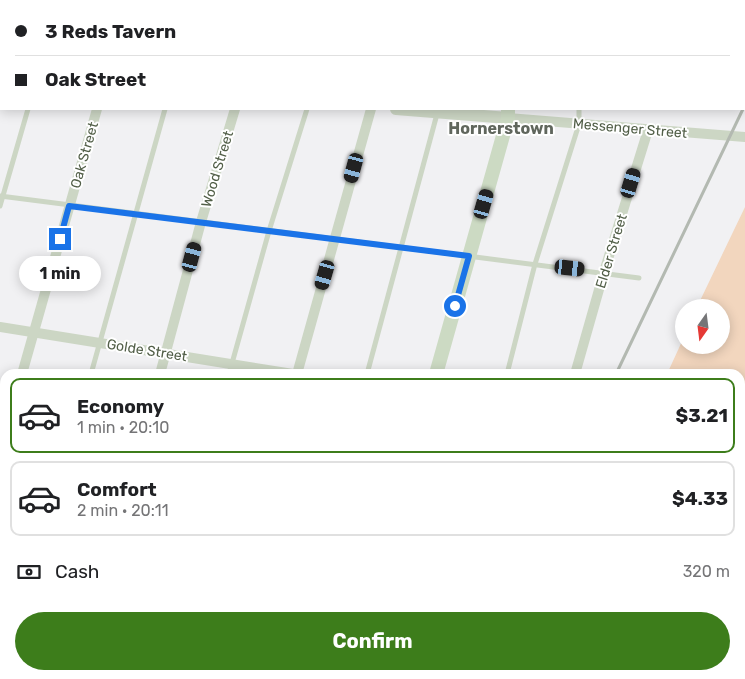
<!DOCTYPE html>
<meta charset="utf-8">
<style>
:root{--surface:#fff;--page:#f6f6f6;--text:#202124;--muted:#757577;--line:#e0e0e0;--accent:#3d7d1b}
body{margin:0;font-family:Rubik,sans-serif;background:var(--page);color:var(--text);height:100vh;display:flex;flex-direction:column;font-size:19px;white-space:nowrap}
*{box-sizing:border-box;margin:0}
p{font-size:16px;color:var(--muted)}
.icon{flex:none;width:28px;height:28px;fill:none;stroke:currentColor;stroke-width:2;stroke-linecap:round;stroke-linejoin:round}
.map{position:relative;flex:1;overflow:hidden}
.drawer{position:absolute;left:0px;top:369px;width:745px;height:311px;display:flex;flex-direction:column;background:var(--surface);border-radius:15px 15px 0 0;box-shadow:0 2px 12px #0003}
.drawer>*{flex:none}
.top-card{position:absolute;left:0px;top:0px;width:745px;height:110px;box-shadow:0 2px 12px #0003;display:grid;align-content:center;height:110px;padding:0 15px;background:var(--surface)}
.needle{width:32px;rotate:194deg}
.fabs{position:absolute;left:675px;top:299px;display:grid;gap:10px}
.fabs a{display:grid;place-items:center;width:55px;height:55px;border-radius:50%;background:var(--surface);box-shadow:0 2px 12px #0003;font-size:25px}
.end{position:absolute;width:22px;height:22px;margin:-11px;border:6px solid #1a73e8;background:#fff;box-shadow:0 0 0 2px #fff}
.from{border-radius:50%}
.bubble{position:absolute;height:35px;border-radius:18px;background:var(--surface);box-shadow:0 2px 12px #0003;font-size:16px;font-weight:700;line-height:35px;text-align:center}
.car{position:absolute;width:15px;height:30px;margin:-15px -8px;border-radius:6px;box-shadow:0 0 4px 1px #0007;background:linear-gradient(#222 24%,#8ab4d8 0 40%,#222 0 76%,#8ab4d8 0 86%,#222 0)}
.top-card b{display:flex;align-items:center;gap:18px;height:48px;font-size:19px}
.top-card b+b{border-top:1px solid var(--line)}
.top-card i{width:12px;height:12px;background:var(--text)}
ul{padding:9px 0 0;list-style:none}
li{display:flex;align-items:center;gap:15px;height:75px;margin:0 10px 8px;padding:0 5px;border:2px solid var(--line);border-radius:10px}
li div{flex:1}
li b{display:block;font-size:19px}
li em{font-style:normal;font-weight:700}
li.selected{border-color:var(--accent)}
li>.icon{width:45px;height:45px;stroke-width:1.5}
.pay{display:flex;align-items:center;gap:12px;height:55px;padding:0 15px;font-size:19px}
.pay p{margin-inline-start:auto}
.action{display:flex;gap:10px;margin-top:auto;padding:10px 15px}
.action a{flex:1;height:58px;border-radius:30px;background:var(--accent);color:#fff;font-size:20px;font-weight:700;line-height:58px;text-align:center}
.map>svg:first-child{display:block}
.green{fill:#f2d6be}
.lines{fill:none;stroke-linecap:round;stroke-linejoin:round}
.service{stroke:#ccd6c4;stroke-width:5}
.minor{stroke:#ccd6c4;stroke-width:10}
.tertiary{stroke:#ccd6c4;stroke-width:12}
.secondary{stroke:#ccdac3;stroke-width:14}
.rail{stroke:#b3b9b1;stroke-width:3}
.route{stroke:#1a73e8;stroke-width:6}
.labels{text-anchor:middle;stroke-width:4;stroke-linejoin:round;paint-order:stroke}
.street-label{font-size:14px;fill:#525f48;stroke:#fff}
.quarter-label{font-size:16px;font-weight:bold;fill:#60665d;stroke:#fff}
</style>
<div class="map">
<svg width="745" height="679" viewBox="0 0 745 679">
<rect width="100%" height="100%" fill="#f1f1f3"/>
<g class="green">
<path d="M745,207V645L740,652V374H667L684,337V345H721V308L697,307Z"/>
<path d="M527,675H723L721,679H525Z"/>
</g>
<g class="lines">
<g class="service">
<path d="M35,0V1"/>
<path d="M170,0V1"/>
<path d="M577,0V1"/>
<path d="M438,1L439,0"/>
<path d="M0,196L639,278"/>
<path d="M0,206L28,109"/>
<path d="M91,374L165,109"/>
<path d="M229,374L269,231L307,109"/>
<path d="M367,374L437,114"/>
<path d="M507,374L535,264L579,124V109"/>
<path d="M0,457L5,458"/>
<path d="M0,665L5,666"/>
<path d="M9,679L10,675"/>
<path d="M147,679L148,675"/>
<path d="M283,679L284,675"/>
<path d="M418,679L419,675"/>
</g>
<g class="minor">
<path d="M103,0V1"/>
<path d="M371,0V1"/>
<path d="M508,118L745,137"/>
<path d="M0,327L293,374"/>
<path d="M22,374L97,109"/>
<path d="M160,374L201,222L235,109"/>
<path d="M297,374L371,109"/>
<path d="M575,374L604,272L648,130"/>
<path d="M0,450L5,433"/>
<path d="M79,679L80,675"/>
<path d="M215,679L216,675"/>
</g>
<g class="tertiary">
<path d="M0,76H1"/>
<path d="M396,109L508,118"/>
<path d="M0,600L5,601"/>
<path d="M335,675L352,679"/>
</g>
<g class="secondary">
<path d="M509,1V0"/>
<path d="M436,374L508,118V109"/>
<path d="M352,679L353,675"/>
</g>
<g class="rail">
<path d="M616,374L743,109"/>
<path d="M470,679L472,675"/>
</g>
</g>
<g class="lines">
<path class="route" d="M60,239L69,206L469,256L455,306"/>
</g>
<g class="labels">
<g class="street-label">
<text transform="translate(630 128) rotate(5)" y="5">Messenger Street</text>
<text transform="translate(84 155) rotate(-74)" y="5">Oak Street</text>
<text transform="translate(217 169) rotate(-73)" y="5">Wood Street</text>
<text transform="translate(611 251) rotate(-73)" y="5">Elder Street</text>
<text transform="translate(147 350) rotate(9)" y="5">Golde Street</text>
</g>
<g class="quarter-label">
<text x="501" y="134">Hornerstown</text>
</g>
</g>
</svg>
<div class="fabs">
<a><svg class="needle" viewBox="-14 -14 28 28"><path d="M0-13l5 13h-10z" fill="#e53935"/><path d="M0 13l5-13h-10z" fill="#757577"/></svg></a>
</div>
<i class="end from" style="left:455px;top:306px"></i>
<i class="end" style="left:60px;top:239px"></i>
<div class="bubble" style="left:19px;top:256px;width:82px">1 min</div>
<i class="car" style="left:354px;top:168px;rotate:195deg"></i>
<i class="car" style="left:631px;top:183px;rotate:17deg"></i>
<i class="car" style="left:484px;top:204px;rotate:16deg"></i>
<i class="car" style="left:192px;top:257px;rotate:15deg"></i>
<i class="car" style="left:570px;top:268px;rotate:96deg"></i>
<i class="car" style="left:325px;top:275px;rotate:196deg"></i>
<div class="top-card">
<b><i class="from"></i>3 Reds Tavern</b>
<b><i></i>Oak Street</b>
</div>
<section class="drawer">
<ul>
<li class="selected"><svg class="icon" aria-label="car" viewBox="0 0 24 24"><path d="M5 17H2v-5l4-1 3-4h7l3 4 3 1v5h-3M9 17h6M6 11h13"/><circle cx="7" cy="17" r="2"/><circle cx="17" cy="17" r="2"/></svg><div><b>Economy</b><p>1 min · 20:10</p></div><em>$3.21</em></li>
<li><svg class="icon" aria-label="car" viewBox="0 0 24 24"><path d="M5 17H2v-5l4-1 3-4h7l3 4 3 1v5h-3M9 17h6M6 11h13"/><circle cx="7" cy="17" r="2"/><circle cx="17" cy="17" r="2"/></svg><div><b>Comfort</b><p>2 min · 20:11</p></div><em>$4.33</em></li>
</ul>
<div class="pay"><svg class="icon" aria-label="cash" viewBox="0 0 24 24"><path d="M3 7h18v10H3z"/><circle cx="12" cy="12" r="2"/></svg>Cash<p>320 m</p></div>
<div class="action"><a>Confirm</a></div>
</section>
</div>
